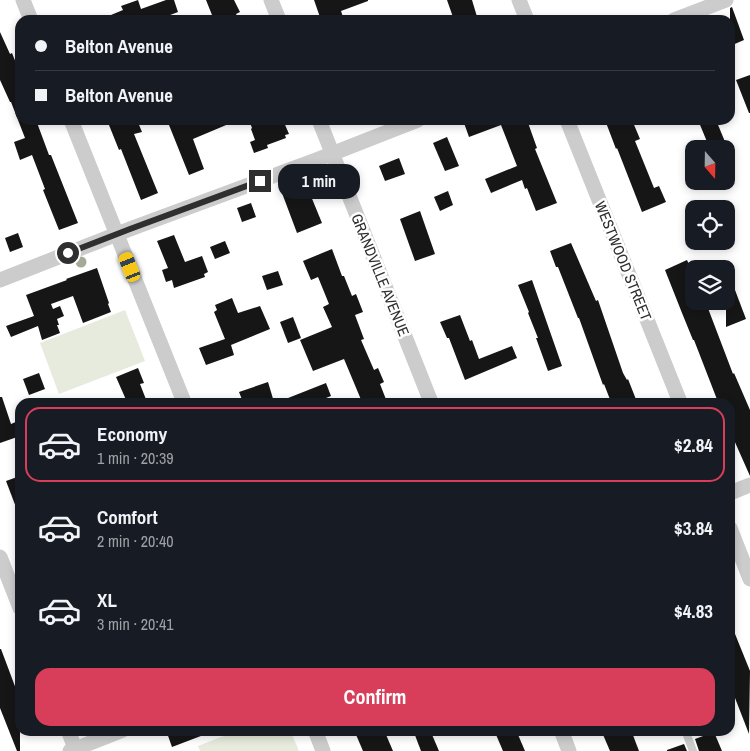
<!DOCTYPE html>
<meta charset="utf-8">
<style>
:root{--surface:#171b24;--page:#242831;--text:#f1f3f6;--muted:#9ea1a6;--line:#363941;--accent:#d83e59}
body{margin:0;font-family:"Archivo Narrow",sans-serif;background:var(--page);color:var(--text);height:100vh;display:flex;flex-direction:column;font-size:19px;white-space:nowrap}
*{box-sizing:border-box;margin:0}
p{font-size:16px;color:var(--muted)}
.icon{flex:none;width:28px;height:28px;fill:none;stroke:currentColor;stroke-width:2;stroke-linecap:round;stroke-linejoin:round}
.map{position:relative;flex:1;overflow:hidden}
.side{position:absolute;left:15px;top:398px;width:720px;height:338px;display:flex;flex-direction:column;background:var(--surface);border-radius:15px;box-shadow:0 2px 8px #0003}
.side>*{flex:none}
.banner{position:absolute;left:15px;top:15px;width:720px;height:110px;border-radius:15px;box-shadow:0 2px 8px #0003;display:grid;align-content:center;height:110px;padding:0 20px;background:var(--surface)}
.needle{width:32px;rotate:160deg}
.fabs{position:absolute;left:685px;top:140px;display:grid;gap:10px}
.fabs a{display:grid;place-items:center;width:50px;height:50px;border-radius:10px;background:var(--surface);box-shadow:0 2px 8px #0003;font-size:25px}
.end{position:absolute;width:22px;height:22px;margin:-11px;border:6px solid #2f2f2f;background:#fff;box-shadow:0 0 0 2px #fff}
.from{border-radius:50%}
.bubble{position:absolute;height:35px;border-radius:15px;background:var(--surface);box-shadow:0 2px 8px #0003;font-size:16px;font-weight:700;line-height:35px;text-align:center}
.car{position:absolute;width:15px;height:30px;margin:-15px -8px;border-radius:6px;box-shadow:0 0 4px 1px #0007;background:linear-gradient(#f5c518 24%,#345 0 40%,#f5c518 0 76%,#345 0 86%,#f5c518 0)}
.banner b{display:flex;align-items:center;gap:18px;height:48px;font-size:19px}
.banner b+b{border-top:1px solid var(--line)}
.banner i{width:12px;height:12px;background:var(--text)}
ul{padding:9px 0 0;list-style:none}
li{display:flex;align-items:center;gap:15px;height:75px;margin:0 10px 8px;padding:0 10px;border:2px solid transparent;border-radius:15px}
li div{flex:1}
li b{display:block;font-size:19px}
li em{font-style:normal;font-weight:700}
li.selected{border-color:var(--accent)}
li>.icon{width:45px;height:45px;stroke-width:1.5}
.button{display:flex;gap:10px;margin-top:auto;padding:10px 20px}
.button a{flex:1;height:58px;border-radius:15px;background:var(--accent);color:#fff;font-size:20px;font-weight:700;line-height:58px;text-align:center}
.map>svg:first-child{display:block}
.green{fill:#e6ebdd}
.building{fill:#161616}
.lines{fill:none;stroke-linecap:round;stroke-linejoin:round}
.service{stroke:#ccc;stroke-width:8}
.minor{stroke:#ccc;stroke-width:15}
.tree{fill:#a2ab95}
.route{stroke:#2f2f2f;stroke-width:6}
.labels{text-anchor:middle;stroke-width:5;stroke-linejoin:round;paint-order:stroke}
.street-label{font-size:15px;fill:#2f2f2f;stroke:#fff}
</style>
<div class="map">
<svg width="750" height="751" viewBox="0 0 750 751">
<rect width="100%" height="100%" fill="#fff"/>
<g class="green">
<path d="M125,310L145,361L59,394L40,343Z"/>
<path d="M239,730H290L299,751H200L198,746Z"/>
</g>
<g class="building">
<path d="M138,0L141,9L166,0H174L178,12L157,20H99L123,10L121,6Z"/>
<path d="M206,0H234L240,12L236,14L239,20H214Z"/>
<path d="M314,0H368V1L341,11L344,20H321Z"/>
<path d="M447,0H472L478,20H454Z"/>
<path d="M732,7L744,40L730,46V8Z"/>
<path d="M0,32L10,54L12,53L20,73V120H36L49,155H51L78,223L59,230L43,190L45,189L32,155L20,160L14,142L25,138L11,102H10L0,80Z"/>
<path d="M750,75V113H749L736,80Z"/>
<path d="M107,120H137L142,132L134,134L158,193L141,200L121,149L119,150Z"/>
<path d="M167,120H238L193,139L204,169L189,175Z"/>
<path d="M249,120H283L289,134L285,135L286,138L267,145L268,148L254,153L250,142L255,140L251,129L252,128Z"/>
<path d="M472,120H527L537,148L535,149L557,203L536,211L527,188L525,189L522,180L491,193L485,179L517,166L501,125L469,137L464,123Z"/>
<path d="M605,120H632L640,139L635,141L654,188L659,186L666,202L642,212L617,148L616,149Z"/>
<path d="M698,120H716L728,149H710Z"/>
<path d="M447,137L459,166L445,171L433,143Z"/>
<path d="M399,158L405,174L385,181L379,166Z"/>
<path d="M306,184L322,223L297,233L282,193Z"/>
<path d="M448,191L453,205L440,211L434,197Z"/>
<path d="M251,203L256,217L242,222L237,208Z"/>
<path d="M420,211L435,254L415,261L400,219Z"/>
<path d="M18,233L23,247L10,252L5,238Z"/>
<path d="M174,235L185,262L202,256L208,272L204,274L205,277L174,288L172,280L166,282L162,270L168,268L157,241Z"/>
<path d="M225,241L230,253L215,259L210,247Z"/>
<path d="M571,243L596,301L598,300L623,373L627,380L628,379L637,402H611L604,384L603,385L579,318H578L558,267H556L550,251Z"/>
<path d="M332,249L342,276H344L352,296L356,294L363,312L355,315L364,339L361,340L374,370L378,368L384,382L380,384L387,402H362L344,359L313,371L300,340L332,327L323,307L329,304L318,277L311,280L303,261Z"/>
<path d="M687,260L694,276V308L706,303L733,374L734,373L750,410V476L730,431V402H718L694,340H693L682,313L665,270Z"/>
<path d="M97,268L109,303L108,304L111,312L83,323L73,296L51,304L53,309L60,306L64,316L57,319L59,325H57L60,333L42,340L38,326L11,337L6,326L34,316L26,295L67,280L66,279Z"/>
<path d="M727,269L746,319L726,327V270Z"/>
<path d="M278,271L283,285L267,290L262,276Z"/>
<path d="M532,280L562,366L548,371L536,338H538L528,313L529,312L518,285Z"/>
<path d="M232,298L238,313L260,306L270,329L231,345L234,355L206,365L199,348L225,339L214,312L217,310L215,305Z"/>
<path d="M460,315L470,341L472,340L479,359L512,346L517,358L465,380L449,338H447L440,322Z"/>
<path d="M293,317L301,338L288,343L280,322Z"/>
<path d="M138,368L144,383L140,384L147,402H127L116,377Z"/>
<path d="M39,373L45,389L29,395L23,379Z"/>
<path d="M268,382L274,402H243L239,392Z"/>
<path d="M326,383L331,396L316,402H278Z"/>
<path d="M0,397H2L11,424L18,421L20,428V436L0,443Z"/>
<path d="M20,476V515H19L6,481Z"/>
<path d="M730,624H731L750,671L749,734L730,685Z"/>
<path d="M0,649H1L16,689L20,687V751H17L0,708Z"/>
<path d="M176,730H213L214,731L172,747L167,733Z"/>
<path d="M354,730H384L393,751H363Z"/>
<path d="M413,730H430L439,751H421Z"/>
<path d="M494,730H516L525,751H503Z"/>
<path d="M601,730H631L639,751H610Z"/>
<path d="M714,732L722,751H699L695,739Z"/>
<path d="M684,744L687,751H667V750Z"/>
</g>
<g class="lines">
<path class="service" d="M685,730L693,751"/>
<g class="minor">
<path d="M23,0L31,20"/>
<path d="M271,0L279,20"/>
<path d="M519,0L527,20"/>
<path d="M674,20L726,0"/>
<path d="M71,120L184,402"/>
<path d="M319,120L431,402"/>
<path d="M567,120L680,402"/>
<path d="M0,280L130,229L316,160L418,120"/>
<path d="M730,493L750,485"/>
<path d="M730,528L750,579"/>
<path d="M0,557L20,608"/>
<path d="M68,730L76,751"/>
<path d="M315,730L323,751"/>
<path d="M561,730L569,751"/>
<path d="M70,751L123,730"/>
</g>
</g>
<circle class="tree" cx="81" cy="262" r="5.5"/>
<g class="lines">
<path class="route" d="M68,253L130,229L260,181"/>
</g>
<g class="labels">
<g class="street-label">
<text transform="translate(623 261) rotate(68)" y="5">WESTWOOD STREET</text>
<text transform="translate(380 275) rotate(68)" y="5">GRANDVILLE AVENUE</text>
</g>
</g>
</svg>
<div class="fabs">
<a><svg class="needle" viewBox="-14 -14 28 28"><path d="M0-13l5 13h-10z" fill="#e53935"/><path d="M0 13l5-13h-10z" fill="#9ea1a6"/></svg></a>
<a><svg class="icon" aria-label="locate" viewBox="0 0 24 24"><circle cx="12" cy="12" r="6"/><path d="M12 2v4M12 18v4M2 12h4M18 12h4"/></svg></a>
<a><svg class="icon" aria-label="layers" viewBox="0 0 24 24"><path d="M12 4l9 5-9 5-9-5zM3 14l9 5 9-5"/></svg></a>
</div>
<i class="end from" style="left:68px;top:253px"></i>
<i class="end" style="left:260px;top:181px"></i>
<div class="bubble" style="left:278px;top:164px;width:82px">1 min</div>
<i class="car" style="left:130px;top:267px;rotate:338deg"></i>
<div class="banner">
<b><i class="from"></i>Belton Avenue</b>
<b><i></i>Belton Avenue</b>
</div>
<section class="side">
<ul>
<li class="selected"><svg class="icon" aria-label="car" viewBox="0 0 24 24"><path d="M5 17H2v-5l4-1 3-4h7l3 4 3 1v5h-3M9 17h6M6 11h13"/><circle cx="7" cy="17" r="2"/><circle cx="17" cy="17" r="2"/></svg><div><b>Economy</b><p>1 min · 20:39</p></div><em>$2.84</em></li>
<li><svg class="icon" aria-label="car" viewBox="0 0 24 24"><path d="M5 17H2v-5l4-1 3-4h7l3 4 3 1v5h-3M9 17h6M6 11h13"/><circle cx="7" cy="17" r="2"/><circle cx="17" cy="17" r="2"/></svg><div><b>Comfort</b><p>2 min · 20:40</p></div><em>$3.84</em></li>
<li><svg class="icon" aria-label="car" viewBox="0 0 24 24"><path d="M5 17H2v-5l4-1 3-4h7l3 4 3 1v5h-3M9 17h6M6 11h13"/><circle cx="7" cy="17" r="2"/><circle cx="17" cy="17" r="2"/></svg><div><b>XL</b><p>3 min · 20:41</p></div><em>$4.83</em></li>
</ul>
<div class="button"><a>Confirm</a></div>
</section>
</div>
